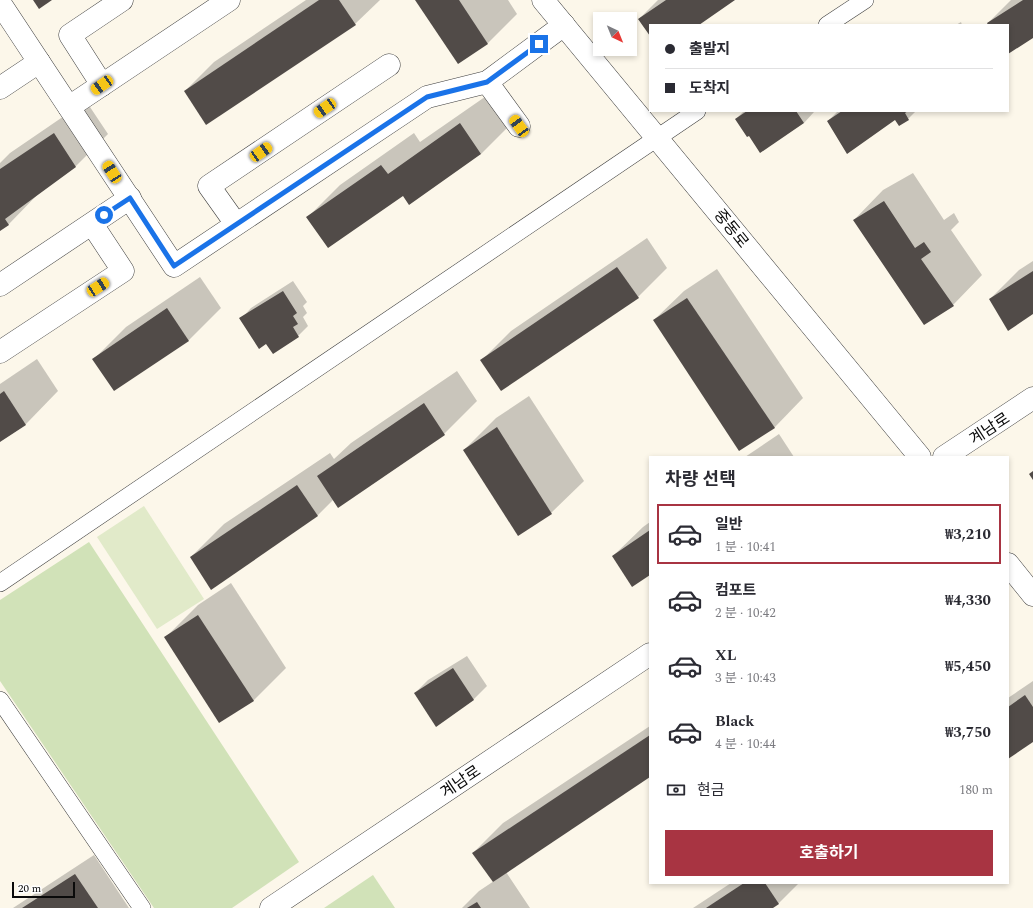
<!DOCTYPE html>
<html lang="ko">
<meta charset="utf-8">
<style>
:root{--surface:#fff;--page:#f7f7f7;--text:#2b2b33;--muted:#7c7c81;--line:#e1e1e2;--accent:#a83442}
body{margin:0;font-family:Spectral,"Noto Sans KR",serif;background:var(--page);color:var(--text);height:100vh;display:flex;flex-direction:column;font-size:15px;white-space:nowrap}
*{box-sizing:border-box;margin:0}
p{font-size:13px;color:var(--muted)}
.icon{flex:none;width:22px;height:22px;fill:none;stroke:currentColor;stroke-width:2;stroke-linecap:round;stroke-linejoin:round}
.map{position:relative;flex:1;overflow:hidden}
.side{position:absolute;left:649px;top:456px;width:360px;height:428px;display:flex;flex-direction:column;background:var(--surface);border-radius:0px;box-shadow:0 2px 6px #0003}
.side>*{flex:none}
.banner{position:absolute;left:649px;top:24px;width:360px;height:88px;border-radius:0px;box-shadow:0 2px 6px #0003;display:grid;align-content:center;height:88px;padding:0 16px;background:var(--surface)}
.needle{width:26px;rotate:137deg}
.buttons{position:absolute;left:593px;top:12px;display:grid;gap:8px}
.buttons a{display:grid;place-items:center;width:44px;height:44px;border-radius:0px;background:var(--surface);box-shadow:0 2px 6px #0003;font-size:20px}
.scale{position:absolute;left:12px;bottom:10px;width:63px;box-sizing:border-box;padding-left:4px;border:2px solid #0a0a0a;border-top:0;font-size:11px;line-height:14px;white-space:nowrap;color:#0a0a0a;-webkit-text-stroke:3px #fff;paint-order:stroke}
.end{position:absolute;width:18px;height:18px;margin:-9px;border:5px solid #1a73e8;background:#fff;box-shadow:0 0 0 2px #fff}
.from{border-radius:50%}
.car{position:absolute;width:12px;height:24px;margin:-12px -6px;border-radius:5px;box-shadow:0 0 3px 1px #0007;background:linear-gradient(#f5c518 24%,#345 0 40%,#f5c518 0 76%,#345 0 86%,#f5c518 0)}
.banner b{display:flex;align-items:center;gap:14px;height:38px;font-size:15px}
.banner b+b{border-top:1px solid var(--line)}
.banner i{width:10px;height:10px;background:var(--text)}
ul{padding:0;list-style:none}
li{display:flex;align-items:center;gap:12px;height:60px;margin:0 8px 6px;padding:0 8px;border:2px solid transparent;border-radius:0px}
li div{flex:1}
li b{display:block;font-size:15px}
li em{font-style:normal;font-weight:700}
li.on{border-color:var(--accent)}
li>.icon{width:36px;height:36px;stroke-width:1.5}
h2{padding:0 16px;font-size:18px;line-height:48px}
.pay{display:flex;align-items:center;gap:10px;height:44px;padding:0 16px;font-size:15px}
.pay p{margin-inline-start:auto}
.button{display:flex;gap:8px;margin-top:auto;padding:8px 16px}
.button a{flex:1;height:46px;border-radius:0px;background:var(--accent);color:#fff;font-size:16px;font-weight:700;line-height:46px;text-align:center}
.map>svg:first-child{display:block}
.green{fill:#d1e2b8}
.pitch{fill:#e1eac9}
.shadow{fill:#0003}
.building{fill:#514b48}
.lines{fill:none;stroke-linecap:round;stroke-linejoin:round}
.pedestrian-casing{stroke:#3d3d3d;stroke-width:18}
.minor-casing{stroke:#3d3d3d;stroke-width:23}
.tertiary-casing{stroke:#3d3d3d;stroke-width:23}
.pedestrian{stroke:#fff;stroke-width:17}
.minor{stroke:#fff;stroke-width:22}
.tertiary{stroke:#fff;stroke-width:22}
.route{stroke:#1a73e8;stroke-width:5}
.labels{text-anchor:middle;stroke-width:4;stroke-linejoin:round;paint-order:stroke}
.street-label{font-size:16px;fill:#0a0a0a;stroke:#fff}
</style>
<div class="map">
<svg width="1033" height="908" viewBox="0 0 1033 908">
<rect width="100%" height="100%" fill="#fcf7ea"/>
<g class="green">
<path d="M89,542L299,862L232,908H154L0,681V600Z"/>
<path d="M373,875L395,908H324Z"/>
</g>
<path class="pitch" d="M144,506L204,599L157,629L97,537Z"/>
<g class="shadow">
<path d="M306,0H380L355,24L185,91L214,62Z"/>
<path d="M416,0H508L517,14L488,43L459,63Z"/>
<path d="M658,0H734L697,25H650V34L639,19Z"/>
<path d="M1011,0H1033V37L1008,53V25H989L988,23Z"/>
<path d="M961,22L962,25H956Z"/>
<path d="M492,92L513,122L481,154L308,217L340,185L414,133L420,142Z"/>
<path d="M86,101L108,134L76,166L40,192L8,225L0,230V163L10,153Z"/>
<path d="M744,111H813L814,112L804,123L749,135L736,119Z"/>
<path d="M838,111H916L908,119L900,125L895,119L828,121Z"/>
<path d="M913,173L944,220L954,213L959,222L951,230L982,275L953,305L854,220L883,190Z"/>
<path d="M647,238L667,268L638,297L482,360L511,331Z"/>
<path d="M1033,261V313L990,299L1019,270Z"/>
<path d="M717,269L803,398L774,428L654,320L684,291Z"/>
<path d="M200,277L221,308L189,340L114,390L94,359L126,327Z"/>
<path d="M293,281L307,302L303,306L307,313L303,317L308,326L298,336L267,342L241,319L251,308Z"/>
<path d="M37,359L58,391L26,424L0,441V384Z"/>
<path d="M457,371L477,401L444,434L338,507L333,500L318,515L191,557L224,524L330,453L334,459L351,443Z"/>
<path d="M529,396L584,481L551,513L518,534L464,450L496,418Z"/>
<path d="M779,434L794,457H745Z"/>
<path d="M650,522V573L613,556L643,527Z"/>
<path d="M231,583L286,668L253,701L166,637L198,605Z"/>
<path d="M467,656L487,686L473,700L415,693L428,680Z"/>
<path d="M1033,681V741L1008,757V698Z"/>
<path d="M650,726V776L506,872L530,908H462L479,891L494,881L473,853L503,823Z"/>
<path d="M94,855L129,908H13Z"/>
<path d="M731,883H799L779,903L772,908H693Z"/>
</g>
<g class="building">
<path d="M33,0H52L39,9Z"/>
<path d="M319,0H339L356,25L206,125L184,91Z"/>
<path d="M415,0H459L488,44L458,64Z"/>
<path d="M666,0H735L699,25H650V36L638,19Z"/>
<path d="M1023,0H1033V38L1008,54V25H988L987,23Z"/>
<path d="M747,111H796L804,123L760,153L749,136L747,137L735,119Z"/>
<path d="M842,111H908L905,113L909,120L899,126L895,120L847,154L827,121Z"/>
<path d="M460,123L481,154L409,205L403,196L328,248L306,217L381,165L388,174Z"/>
<path d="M54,133L76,167L5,219L9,225L0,231V169Z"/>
<path d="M884,201L915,248L924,242L931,252L921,259L954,306L924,325L853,220Z"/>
<path d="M617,267L639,298L501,391L480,360Z"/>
<path d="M1033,271V314L1008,331L989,299Z"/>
<path d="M283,291L297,313L293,316L298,324L293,327L299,337L273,354L266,344L259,349L239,318Z"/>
<path d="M687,298L775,428L739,451L653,320Z"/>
<path d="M167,308L189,341L114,391L92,359Z"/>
<path d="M4,391L26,425L0,442V394Z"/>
<path d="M424,403L445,435L338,508L317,476Z"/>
<path d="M497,427L552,514L518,536L463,450Z"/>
<path d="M1033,471V480L1029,474Z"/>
<path d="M297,485L318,516L211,590L190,557Z"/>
<path d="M650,530V575L632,587L612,556Z"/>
<path d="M198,615L254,701L219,723L164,637Z"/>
<path d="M453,668L474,700L436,727L414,693Z"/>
<path d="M1025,695L1033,707V742L1008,759V707Z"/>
<path d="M650,735V777L493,882L472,853Z"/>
<path d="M75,874L98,908H22Z"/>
<path d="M744,883H765L779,904L773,908H706Z"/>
<path d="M477,902L481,908H467Z"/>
</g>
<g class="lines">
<g class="pedestrian-casing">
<g id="pedestrian">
<path d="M827,25L865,0"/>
<path d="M0,583L697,111"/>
<path d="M0,700L142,908"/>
</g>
</g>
<g class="minor-casing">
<g id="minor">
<path d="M0,3L174,266L427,97L487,82L564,25"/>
<path d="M487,82L519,126"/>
<path d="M102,85L70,35L122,0"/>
<path d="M0,88L39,62"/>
<path d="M69,107L229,0"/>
<path d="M236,224L209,186L389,65"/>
<path d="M0,285L130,198"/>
<path d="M0,352L123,271L92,224"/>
<path d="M944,457L1033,398"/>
<path d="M271,908L650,654"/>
</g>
</g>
<g class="tertiary-casing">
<g id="tertiary">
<path d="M543,0L920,457"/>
<path d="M1008,564L1033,595"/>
</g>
</g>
<use href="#pedestrian" class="pedestrian"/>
<use href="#minor" class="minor"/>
<use href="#tertiary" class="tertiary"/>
</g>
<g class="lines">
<path class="route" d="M104,215L130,198L174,266L427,97L487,82L539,44"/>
</g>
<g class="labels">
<g class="street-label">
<text transform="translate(732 228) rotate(51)" y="6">중동로</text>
<text transform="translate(989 428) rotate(-33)" y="6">계남로</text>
<text transform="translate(460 781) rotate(-34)" y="6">계남로</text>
</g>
</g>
</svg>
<div class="buttons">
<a><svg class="needle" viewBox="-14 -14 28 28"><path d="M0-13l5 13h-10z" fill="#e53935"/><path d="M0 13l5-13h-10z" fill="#7c7c81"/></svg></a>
</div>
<div class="scale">20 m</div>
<i class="end from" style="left:104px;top:215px"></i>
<i class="end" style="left:539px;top:44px"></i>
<i class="car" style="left:102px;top:85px;rotate:236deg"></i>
<i class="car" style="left:325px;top:108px;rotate:236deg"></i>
<i class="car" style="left:519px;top:126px;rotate:324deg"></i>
<i class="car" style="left:261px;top:152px;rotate:56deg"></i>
<i class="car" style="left:112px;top:172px;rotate:327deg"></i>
<i class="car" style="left:98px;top:287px;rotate:57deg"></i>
<div class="banner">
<b><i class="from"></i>출발지</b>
<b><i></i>도착지</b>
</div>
<section class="side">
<h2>차량 선택</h2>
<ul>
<li class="on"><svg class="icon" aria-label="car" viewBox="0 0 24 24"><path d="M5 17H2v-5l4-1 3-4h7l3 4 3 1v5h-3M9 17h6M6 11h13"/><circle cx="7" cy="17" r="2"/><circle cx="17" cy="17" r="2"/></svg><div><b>일반</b><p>1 분 · 10:41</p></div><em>₩3,210</em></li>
<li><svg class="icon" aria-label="car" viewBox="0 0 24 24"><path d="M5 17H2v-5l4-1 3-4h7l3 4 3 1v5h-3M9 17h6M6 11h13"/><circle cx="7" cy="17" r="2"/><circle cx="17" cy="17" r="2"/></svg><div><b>컴포트</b><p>2 분 · 10:42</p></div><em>₩4,330</em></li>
<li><svg class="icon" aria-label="car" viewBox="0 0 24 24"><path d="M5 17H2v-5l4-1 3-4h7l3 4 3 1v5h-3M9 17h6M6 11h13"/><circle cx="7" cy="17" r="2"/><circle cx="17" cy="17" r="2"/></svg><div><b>XL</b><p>3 분 · 10:43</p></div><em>₩5,450</em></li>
<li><svg class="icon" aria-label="car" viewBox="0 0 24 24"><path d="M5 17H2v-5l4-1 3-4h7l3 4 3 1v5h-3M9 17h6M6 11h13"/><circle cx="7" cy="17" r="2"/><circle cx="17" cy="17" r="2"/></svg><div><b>Black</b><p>4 분 · 10:44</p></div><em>₩3,750</em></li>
</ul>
<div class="pay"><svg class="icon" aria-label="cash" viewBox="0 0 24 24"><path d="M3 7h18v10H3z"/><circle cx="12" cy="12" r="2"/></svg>현금<p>180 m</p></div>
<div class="button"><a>호출하기</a></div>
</section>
</div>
